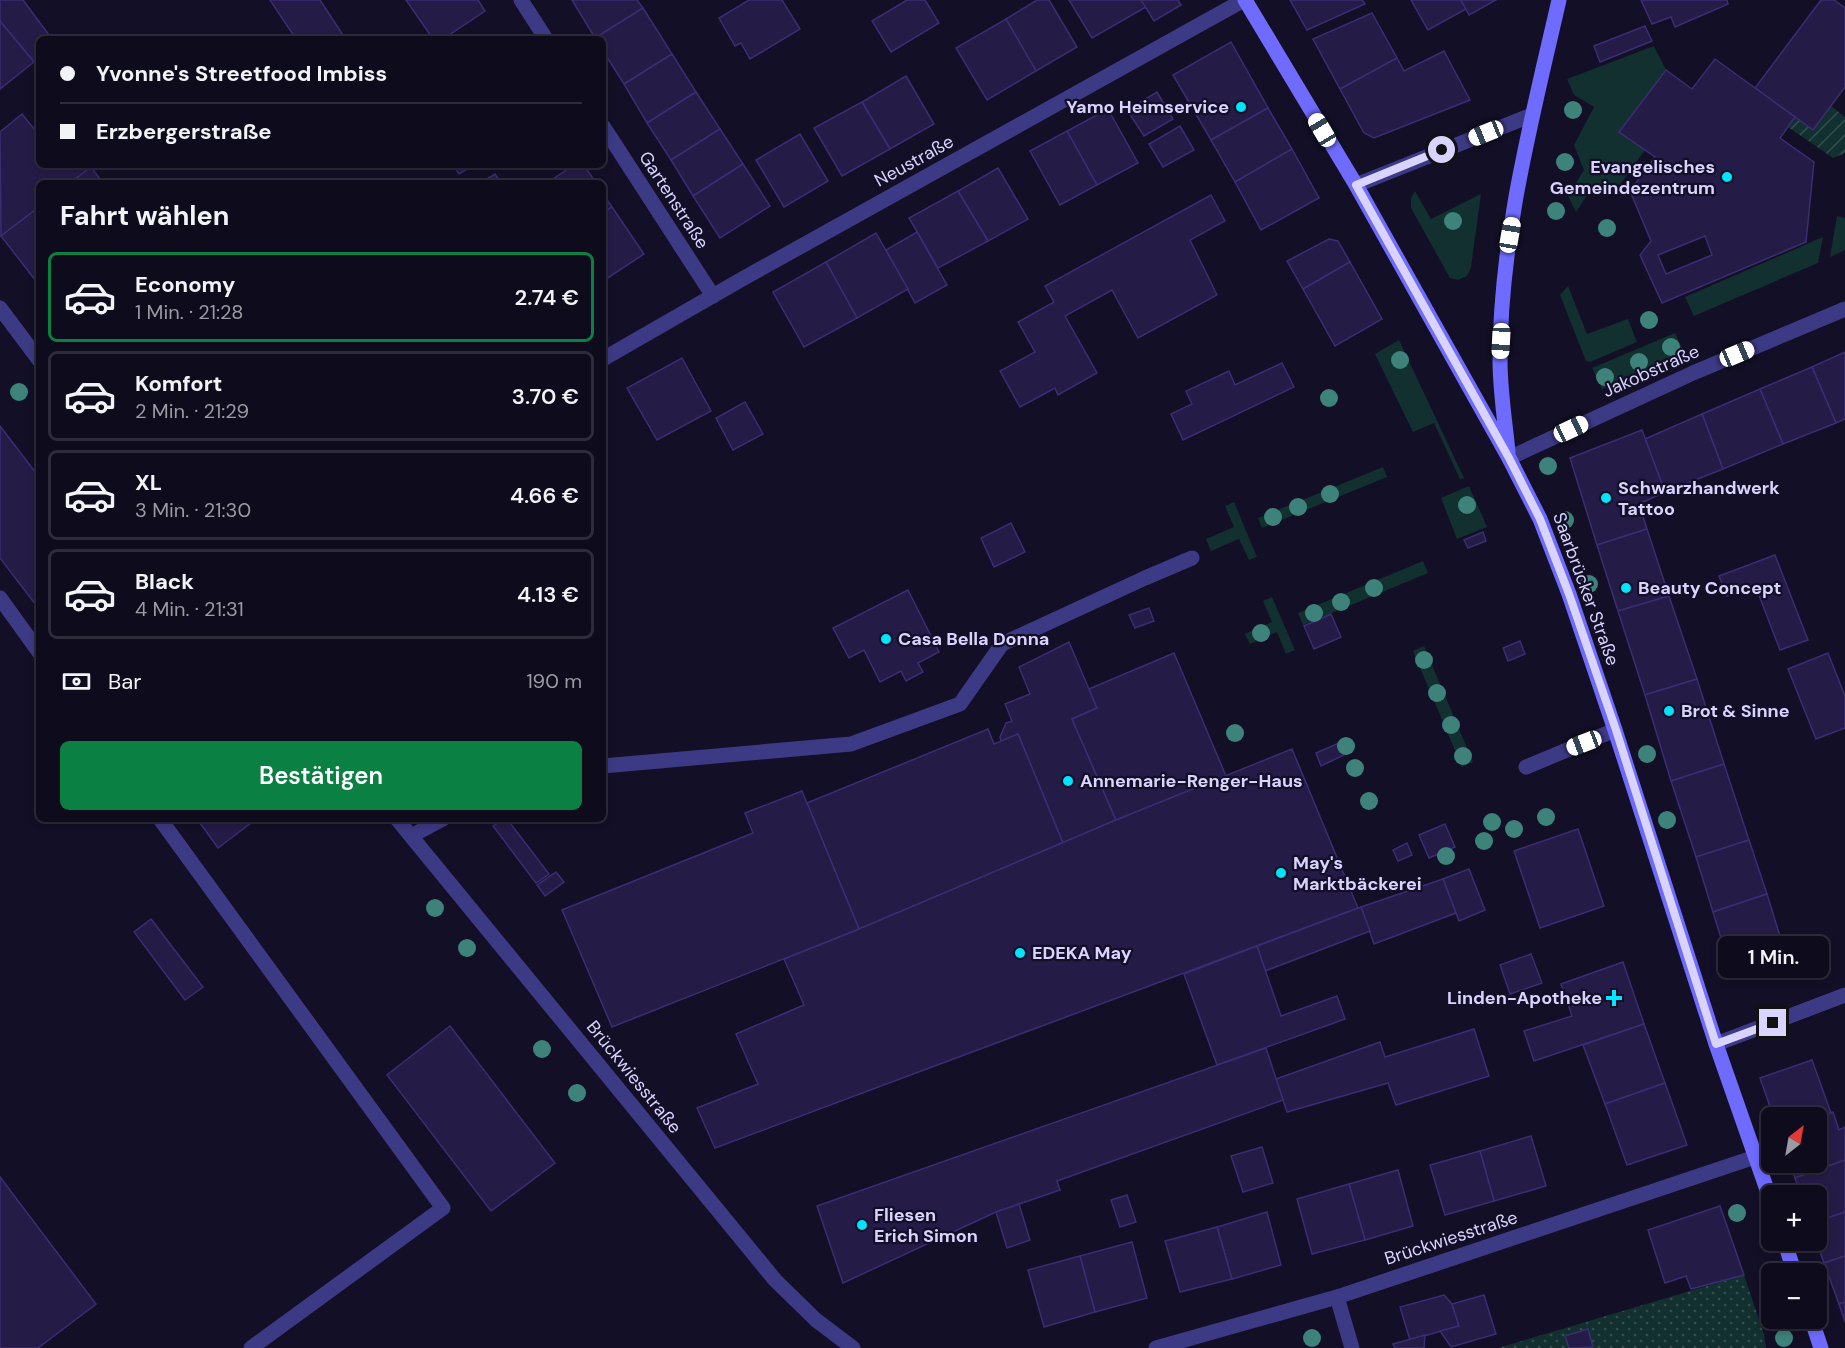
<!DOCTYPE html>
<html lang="de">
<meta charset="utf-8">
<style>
:root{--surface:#0e0b1c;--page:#1c1929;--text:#f1f3f6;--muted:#9b9ba3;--line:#2e2b3b;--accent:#0b8043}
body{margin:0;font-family:"DM Sans",sans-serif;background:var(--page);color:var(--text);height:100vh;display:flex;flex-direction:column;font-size:22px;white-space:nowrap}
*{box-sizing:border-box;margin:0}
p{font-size:20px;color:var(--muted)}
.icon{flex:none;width:33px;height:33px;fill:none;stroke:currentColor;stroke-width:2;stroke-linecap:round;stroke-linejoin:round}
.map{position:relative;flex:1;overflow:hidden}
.side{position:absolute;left:36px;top:180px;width:570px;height:642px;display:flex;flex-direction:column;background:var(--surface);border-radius:9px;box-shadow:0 3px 9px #0003,0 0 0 2px var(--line)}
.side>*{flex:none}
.banner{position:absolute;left:36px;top:36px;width:570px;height:132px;border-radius:9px;box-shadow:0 3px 9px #0003,0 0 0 2px var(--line);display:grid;align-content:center;height:132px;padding:0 24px;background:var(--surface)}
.needle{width:39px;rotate:31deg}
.fabs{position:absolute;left:1761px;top:1107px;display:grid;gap:12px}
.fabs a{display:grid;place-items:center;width:66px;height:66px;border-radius:9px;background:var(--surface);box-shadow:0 3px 9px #0003,0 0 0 2px var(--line);font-size:30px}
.end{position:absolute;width:27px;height:27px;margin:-14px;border:8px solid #d9d4ff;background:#111;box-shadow:0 0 0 3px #111}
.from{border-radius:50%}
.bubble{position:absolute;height:42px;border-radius:9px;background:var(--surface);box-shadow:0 3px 9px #0003,0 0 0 2px var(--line);font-size:20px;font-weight:600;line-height:42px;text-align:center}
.car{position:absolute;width:18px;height:36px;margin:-18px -9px;border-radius:8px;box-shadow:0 0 4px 2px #0007;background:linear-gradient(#fff 24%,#345 0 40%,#fff 0 76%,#345 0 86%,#fff 0)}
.banner b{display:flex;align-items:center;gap:21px;height:57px;font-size:22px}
.banner b+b{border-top:2px solid var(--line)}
.banner i{width:15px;height:15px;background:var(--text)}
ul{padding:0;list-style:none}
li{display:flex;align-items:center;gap:18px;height:90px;margin:0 12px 9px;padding:0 12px;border:3px solid var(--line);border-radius:9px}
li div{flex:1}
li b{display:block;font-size:22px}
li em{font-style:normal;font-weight:600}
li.current{border-color:var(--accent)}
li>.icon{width:54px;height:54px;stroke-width:1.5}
h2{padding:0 24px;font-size:27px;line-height:72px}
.pay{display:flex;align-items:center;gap:15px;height:66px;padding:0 24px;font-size:22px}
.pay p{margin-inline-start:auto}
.button{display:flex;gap:12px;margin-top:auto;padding:12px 24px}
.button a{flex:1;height:69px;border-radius:9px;background:var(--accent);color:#fff;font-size:24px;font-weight:600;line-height:69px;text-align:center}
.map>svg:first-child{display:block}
.grass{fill:#12302f}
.park{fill:url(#park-dots)}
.garden{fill:url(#garden-furrows)}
.building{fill:#241b47;stroke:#3b2d73;stroke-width:1.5;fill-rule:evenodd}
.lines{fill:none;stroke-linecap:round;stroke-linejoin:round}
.service{stroke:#3d3a85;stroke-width:15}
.minor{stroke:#3d3a85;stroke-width:15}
.secondary{stroke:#6f6bff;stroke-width:15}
.tree{fill:#3d827b}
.route{stroke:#d9d4ff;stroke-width:8}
.poi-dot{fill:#00e5ff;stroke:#130f26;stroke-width:2}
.labels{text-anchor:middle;stroke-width:4.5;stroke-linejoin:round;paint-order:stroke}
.poi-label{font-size:18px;font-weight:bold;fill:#d9d4ff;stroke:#130f26;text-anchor:start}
.street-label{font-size:18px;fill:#d9d4ff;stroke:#130f26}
</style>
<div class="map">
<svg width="1845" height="1348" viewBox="0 0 1845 1348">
<defs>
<pattern id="park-dots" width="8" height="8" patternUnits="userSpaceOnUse" patternTransform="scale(1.5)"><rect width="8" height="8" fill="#12302f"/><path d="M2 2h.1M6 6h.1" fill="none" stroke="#344d4e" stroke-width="1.8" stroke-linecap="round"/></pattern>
<pattern id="garden-furrows" width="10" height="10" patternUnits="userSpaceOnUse" patternTransform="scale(1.5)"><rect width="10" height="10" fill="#12302f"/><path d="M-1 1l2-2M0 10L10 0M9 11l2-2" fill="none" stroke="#344d4e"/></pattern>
</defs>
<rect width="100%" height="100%" fill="#130f26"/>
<g class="grass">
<path d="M1654,46L1666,70L1620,131L1645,150L1617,189L1594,185L1576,212L1568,196L1584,170L1574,145L1594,107L1574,95L1567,79Z"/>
<path d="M1415,191L1431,219L1481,194L1471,267L1467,276L1458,280L1450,278L1411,208V198Z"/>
<path d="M1837,216L1845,218V250L1830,257Z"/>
<path d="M1823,237L1818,263L1694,316L1685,297Z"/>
<path d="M1568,286L1587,334L1628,319L1637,342L1590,362L1586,361L1560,295Z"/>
<path d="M1675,333L1684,352L1602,389L1592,368Z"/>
<path d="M1399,340L1464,478L1460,479L1434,423L1413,432L1375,354Z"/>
<path d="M1383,467L1387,477L1262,528L1258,518Z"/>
<path d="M1469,486L1487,527L1457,539L1441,498Z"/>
<path d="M1234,502L1257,557L1249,560L1239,539L1211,551L1206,539L1234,527L1225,506Z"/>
<path d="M1423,561L1428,573L1303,625L1298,613Z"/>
<path d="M1272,597L1295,650L1286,654L1277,632L1250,644L1245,634L1272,622L1263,601Z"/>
<path d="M1424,646L1473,762L1462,767L1413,651Z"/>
</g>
<path class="park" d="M1744,1275L1764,1334L1766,1348H1498Z"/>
<path class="garden" d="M1831,106L1845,117V153L1833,158L1788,127L1795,117L1813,130Z"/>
<g class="building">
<path d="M0,0H23L52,39H39V58L34,62L0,21Z"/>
<path d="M270,0H320L343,35L338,39H296Z"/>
<path d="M406,0H478L485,11L443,39H433Z"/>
<path d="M572,0H637L643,8L595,38Z"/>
<path d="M749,0H782L800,29L750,59L741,43L735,46L719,18Z"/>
<path d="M907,0H925L939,23L891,52L872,21Z"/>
<path d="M1037,0H1049L1077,47L1036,71L1006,19Z"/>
<path d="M1069,0H1141L1146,7L1092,38Z"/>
<path d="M1141,0H1178L1181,5L1154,21Z"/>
<path d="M1290,0H1362L1365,4L1307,30Z"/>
<path d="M1411,0H1461L1466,9L1428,30Z"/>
<path d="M1461,0H1496L1469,15Z"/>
<path d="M1641,0H1727L1728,4L1675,27L1671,17L1652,24Z"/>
<path d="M1821,0H1834L1845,8V87L1813,130L1755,88Z"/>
<path d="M643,8L672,54L624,84L603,51V39L595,38Z"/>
<path d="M1372,13L1397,58L1340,89L1313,39Z"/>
<path d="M1006,19L1036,71L987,100L956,48Z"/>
<path d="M0,21L34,62L0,89Z"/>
<path d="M1645,26L1652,41L1600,62L1594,46Z"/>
<path d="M1231,42L1268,108L1211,140L1173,75Z"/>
<path d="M1444,51L1470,100L1374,138L1364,133L1340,89L1397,58L1404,71Z"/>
<path d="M672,54L696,92L647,123L624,84Z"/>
<path d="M1715,59L1795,117L1780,138L1814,162L1806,242L1662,303L1640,255L1651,241L1630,191L1655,157L1619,132L1666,70L1692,89ZM1705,236L1712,255L1666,274L1658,255Z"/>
<path d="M906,76L934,124L890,149L862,102Z"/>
<path d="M696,92L720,129L671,160L647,123Z"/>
<path d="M1157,92L1173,119L1144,136L1127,110Z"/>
<path d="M862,102L890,149L842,176L814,128Z"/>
<path d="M1268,108L1292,149L1235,182L1211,140Z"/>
<path d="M1108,109L1138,163L1097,185L1067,131Z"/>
<path d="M22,114L39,135V165H94L70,183H39V207L1,236L0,132Z"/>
<path d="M1180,126L1194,150L1163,167L1149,144Z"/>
<path d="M720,129L743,164L693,196L671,160Z"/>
<path d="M1067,131L1097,185L1060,205L1030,151Z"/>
<path d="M800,134L828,181L784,207L756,160Z"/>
<path d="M1292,149L1319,198L1261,230L1235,182Z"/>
<path d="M743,164L770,206L720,238L693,196Z"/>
<path d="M453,165H474L459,174Z"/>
<path d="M574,165H584L596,183H547Z"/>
<path d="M91,167L103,183H70Z"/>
<path d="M998,168L1028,219L988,241L958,191Z"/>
<path d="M495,174L501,183H480Z"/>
<path d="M958,191L988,241L938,268L909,218Z"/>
<path d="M603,194L612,207L603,213Z"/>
<path d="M1211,195L1225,221L1190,240L1217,295L1138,338L1112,290L1065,316L1097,373L1058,395L1055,388L1020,407L1000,371L1035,352L1018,322L1054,302L1045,286Z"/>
<path d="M39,207V285L1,236Z"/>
<path d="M612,207L644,254L603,281V213Z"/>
<path d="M917,232L947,285L915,303L886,250Z"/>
<path d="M876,233L908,289L857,318L826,262Z"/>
<path d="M1329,239L1338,241L1350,262L1303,289L1287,261Z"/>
<path d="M826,262L857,318L804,347L773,292Z"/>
<path d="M1350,262L1382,319L1335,346L1303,289Z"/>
<path d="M1845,352V419L1836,423L1812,367Z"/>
<path d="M682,358L711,411L657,440L627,388Z"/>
<path d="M1282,363L1294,387L1183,440L1171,414L1192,404L1186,391L1229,371L1235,385Z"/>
<path d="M1812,367L1836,423L1783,444L1760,389Z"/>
<path d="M1760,389L1783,444L1723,469L1702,414Z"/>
<path d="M745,402L763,434L733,450L716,418Z"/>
<path d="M1702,414L1723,469L1665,492L1645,439Z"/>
<path d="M0,426L39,477V609L0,558Z"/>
<path d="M1642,430L1665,492L1639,504L1647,529L1597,545L1570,458Z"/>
<path d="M1011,523L1025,552L994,567L981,538Z"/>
<path d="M1647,529L1669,596L1618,611L1597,545Z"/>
<path d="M1483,532L1486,541L1468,548L1464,540Z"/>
<path d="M1775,555L1808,640L1780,650L1755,585L1727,596L1719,576Z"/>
<path d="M908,590L939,652L918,663L923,672L906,681L901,671L880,682L864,650L849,658L833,628Z"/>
<path d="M1669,596L1697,679L1645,695L1618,611Z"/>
<path d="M1149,608L1154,621L1135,628L1129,615Z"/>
<path d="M1331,614L1341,637L1314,649L1304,626Z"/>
<path d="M1520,641L1525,654L1508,661L1503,648Z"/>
<path d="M1069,642L1097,708L1072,719L1116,820L1063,843L1018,734L1001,741L1000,737L1006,723L1012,721L1005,704L1030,694L1019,667Z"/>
<path d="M1174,653L1226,776L1116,820L1072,719L1097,708L1089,689Z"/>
<path d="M1828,653L1845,696V728L1816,739L1788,669Z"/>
<path d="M1697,679L1724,764L1671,781L1645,695Z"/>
<path d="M988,729L994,744L1018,734L1063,843L859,929L807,803Z"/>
<path d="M1339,743L1344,755L1321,766L1316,753Z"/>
<path d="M1292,749L1358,908L715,1148L697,1108L758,1084L736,1034L804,1005L784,959L859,929L1116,820Z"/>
<path d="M1724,764L1749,840L1696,857L1671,781Z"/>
<path d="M802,791L859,929L612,1027L562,910L753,833L745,813Z"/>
<path d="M197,819H256L218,848Z"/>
<path d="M504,819H507L549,874L536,883L493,826Z"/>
<path d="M1445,824L1455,847L1429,858L1419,835Z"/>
<path d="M1578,829L1604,906L1540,928L1514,851Z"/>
<path d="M1749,840L1767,894L1713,912L1696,857Z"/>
<path d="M1407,843L1412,855L1398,861L1393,850Z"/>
<path d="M1469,869L1485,910L1459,921L1443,879Z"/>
<path d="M556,872L564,882L545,896L537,885Z"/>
<path d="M1443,879L1456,913L1374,944L1361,907Z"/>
<path d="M1767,894L1786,956L1732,974L1713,912Z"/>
<path d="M1361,907L1370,931L1265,971L1257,946Z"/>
<path d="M151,919L203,987L185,1000L134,932Z"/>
<path d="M1257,946L1281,1016L1337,996L1345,1019L1217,1065L1184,974Z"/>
<path d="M1531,954L1542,983L1510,994L1500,965Z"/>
<path d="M1623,962L1644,1024L1534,1061L1524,1031L1572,1016L1561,984Z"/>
<path d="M1644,1024L1665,1083L1605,1104L1583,1045Z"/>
<path d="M450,1026L555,1163L491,1211L387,1075Z"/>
<path d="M1474,1029L1489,1076L1396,1105L1388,1083L1287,1112L1276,1079L1380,1042L1385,1057Z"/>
<path d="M1266,1048L1283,1100L1057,1181L1060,1190L996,1212L843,1283L817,1206Z"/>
<path d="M1812,1060L1831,1113L1816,1118H1774L1760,1078Z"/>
<path d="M1665,1083L1687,1145L1627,1165L1605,1104Z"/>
<path d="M1833,1112L1839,1130L1845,1127V1160L1795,1178L1789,1162H1816V1118Z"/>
<path d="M1531,1136L1546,1186L1494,1201L1480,1151Z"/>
<path d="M1262,1147L1273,1183L1243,1192L1231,1156Z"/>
<path d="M1480,1151L1494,1201L1445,1215L1430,1165Z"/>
<path d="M1845,1160V1212L1816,1222V1196H1801L1795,1178Z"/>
<path d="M1398,1170L1413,1226L1365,1240L1349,1184Z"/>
<path d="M0,1177L96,1304L38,1348H0Z"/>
<path d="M1349,1184L1365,1240L1312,1254L1297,1199Z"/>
<path d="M1127,1195L1136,1222L1120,1227L1111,1200Z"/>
<path d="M1019,1204L1030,1240L1007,1248L996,1212Z"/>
<path d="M1720,1206L1744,1275L1691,1289L1686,1276L1665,1283L1648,1230Z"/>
<path d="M1267,1212L1281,1265L1232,1279L1217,1227Z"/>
<path d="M1845,1212V1256L1824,1263L1816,1240V1222Z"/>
<path d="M1217,1227L1232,1279L1180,1292L1165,1241Z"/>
<path d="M1132,1242L1147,1298L1095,1312L1080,1256Z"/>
<path d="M1080,1256L1095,1312L1044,1327L1028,1270Z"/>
<path d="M1845,1256V1302L1839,1304L1824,1263Z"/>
<path d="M1444,1295L1452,1304L1459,1326L1410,1340L1400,1307Z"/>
<path d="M1484,1295L1496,1334L1451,1347L1440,1331L1459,1326L1452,1304Z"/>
<path d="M1845,1302V1322L1839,1304Z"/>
<path d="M1588,1329L1593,1347L1569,1348L1565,1336Z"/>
<path d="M1425,1335L1424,1348H1395L1393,1344Z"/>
</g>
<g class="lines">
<g class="service">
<path d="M0,598L39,652"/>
<path d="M603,766L851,744L960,704L1002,644L1145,578L1192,558"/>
<path d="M1526,767L1615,730"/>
<path d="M160,819L443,1208L251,1348"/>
<path d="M411,836L443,819"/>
</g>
<g class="minor">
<path d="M521,0L546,39"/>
<path d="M603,126L713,296"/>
<path d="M1356,185L1532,115"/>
<path d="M0,308L39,360"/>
<path d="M603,359L744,278L1244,0"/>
<path d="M1509,458L1693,373L1845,309"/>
<path d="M397,819L775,1280L816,1320L853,1348"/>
<path d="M1716,1044L1845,995"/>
<path d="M1337,1297L1352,1348"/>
<path d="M1156,1348L1337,1297L1755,1157"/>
</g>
<g class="secondary">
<path d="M1245,0L1356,185L1509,458L1540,519L1569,594L1615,730L1716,1044L1772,1204"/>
<path d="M1508,452C1505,421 1500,391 1500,360C1500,238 1532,118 1559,0"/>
<path d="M1784,1240L1795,1274"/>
<path d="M1811,1318L1821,1348"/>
</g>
</g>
<g class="tree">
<circle cx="1573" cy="110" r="9"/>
<circle cx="1565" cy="162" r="9"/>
<circle cx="1556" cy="211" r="9"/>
<circle cx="1453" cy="221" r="9"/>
<circle cx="1607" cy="228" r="9"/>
<circle cx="1649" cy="320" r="9"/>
<circle cx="1671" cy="347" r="9"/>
<circle cx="1400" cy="360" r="9"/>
<circle cx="1639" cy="362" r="9"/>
<circle cx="1605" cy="377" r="9"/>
<circle cx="19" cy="392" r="9"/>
<circle cx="1329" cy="398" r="9"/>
<circle cx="1548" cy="466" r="9"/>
<circle cx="1330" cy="494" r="9"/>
<circle cx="1467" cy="505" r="9"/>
<circle cx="1298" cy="507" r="9"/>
<circle cx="1273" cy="517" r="9"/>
<circle cx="1565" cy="520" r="9"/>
<circle cx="1589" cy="584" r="9"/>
<circle cx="1374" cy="588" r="9"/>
<circle cx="1341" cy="602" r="9"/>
<circle cx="1314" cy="613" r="9"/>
<circle cx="1261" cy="633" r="9"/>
<circle cx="1424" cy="660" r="9"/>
<circle cx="1437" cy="693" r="9"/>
<circle cx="1451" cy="725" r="9"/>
<circle cx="1235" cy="733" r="9"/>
<circle cx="1346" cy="746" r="9"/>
<circle cx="1647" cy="754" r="9"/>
<circle cx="1463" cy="756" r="9"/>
<circle cx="1355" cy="768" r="9"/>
<circle cx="1369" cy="801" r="9"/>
<circle cx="1546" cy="817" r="9"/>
<circle cx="1667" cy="820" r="9"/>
<circle cx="1492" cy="822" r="9"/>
<circle cx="1514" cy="829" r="9"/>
<circle cx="1484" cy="841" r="9"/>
<circle cx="1446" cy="856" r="9"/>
<circle cx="435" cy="908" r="9"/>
<circle cx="467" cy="948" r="9"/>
<circle cx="542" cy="1049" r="9"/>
<circle cx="577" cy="1093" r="9"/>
<circle cx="1737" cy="1213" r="9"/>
<circle cx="1312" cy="1338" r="9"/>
<circle cx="1784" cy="1338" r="9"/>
</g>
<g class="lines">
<path class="route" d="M1442,150L1356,185L1509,458L1540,519L1569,594L1616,730L1716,1044L1773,1023"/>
</g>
<g class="poi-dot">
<circle cx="1241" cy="107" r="6"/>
<circle cx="1727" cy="177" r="6"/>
<circle cx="1606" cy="498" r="6"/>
<circle cx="1626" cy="588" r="6"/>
<circle cx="886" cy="639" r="6"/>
<circle cx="1669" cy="711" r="6"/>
<circle cx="1068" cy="781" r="6"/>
<circle cx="1281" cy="873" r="6"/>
<circle cx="1020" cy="953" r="6"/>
<path d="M1611 989h6v6h6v6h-6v6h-6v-6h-6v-6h6z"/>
<circle cx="862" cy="1225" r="6"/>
</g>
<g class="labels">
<g class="poi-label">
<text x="1229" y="113" text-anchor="end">Yamo Heimservice</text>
<text x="1715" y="173" text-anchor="end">Evangelisches<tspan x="1715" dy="21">Gemeindezentrum</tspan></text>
<text x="1618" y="494">Schwarzhandwerk<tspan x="1618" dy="21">Tattoo</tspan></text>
<text x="1638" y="594">Beauty Concept</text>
<text x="898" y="645">Casa Bella Donna</text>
<text x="1681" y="717">Brot &amp; Sinne</text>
<text x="1080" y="787">Annemarie-Renger-Haus</text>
<text x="1293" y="869">May's<tspan x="1293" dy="21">Marktbäckerei</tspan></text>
<text x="1032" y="959">EDEKA May</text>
<text x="1602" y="1004" text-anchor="end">Linden-Apotheke</text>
<text x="874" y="1221">Fliesen<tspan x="874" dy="21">Erich Simon</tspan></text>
</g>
<g class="street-label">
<text transform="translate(914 161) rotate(-29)" y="6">Neustraße</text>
<text transform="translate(674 200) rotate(57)" y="6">Gartenstraße</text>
<text transform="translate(1651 371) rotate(-24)" y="6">Jakobstraße</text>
<text transform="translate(1586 589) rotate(70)" y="6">Saarbrücker Straße</text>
<text transform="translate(634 1077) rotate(51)" y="6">Brückwiesstraße</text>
<text transform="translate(1451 1238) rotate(-18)" y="6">Brückwiesstraße</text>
</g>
</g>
</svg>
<div class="fabs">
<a><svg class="needle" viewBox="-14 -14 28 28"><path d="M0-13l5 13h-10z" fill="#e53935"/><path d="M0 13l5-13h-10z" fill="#9b9ba3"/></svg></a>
<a>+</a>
<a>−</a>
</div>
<i class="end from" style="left:1442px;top:150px"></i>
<i class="end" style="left:1773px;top:1023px"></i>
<div class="bubble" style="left:1718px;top:936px;width:111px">1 Min.</div>
<i class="car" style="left:1322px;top:130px;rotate:329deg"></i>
<i class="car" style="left:1486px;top:133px;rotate:248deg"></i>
<i class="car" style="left:1510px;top:235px;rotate:10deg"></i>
<i class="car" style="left:1501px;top:341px;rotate:183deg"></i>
<i class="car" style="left:1737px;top:354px;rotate:67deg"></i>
<i class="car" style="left:1571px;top:429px;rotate:65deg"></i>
<i class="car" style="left:1584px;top:743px;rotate:249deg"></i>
<div class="banner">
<b><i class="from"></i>Yvonne's Streetfood Imbiss</b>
<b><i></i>Erzbergerstraße</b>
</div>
<section class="side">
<h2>Fahrt wählen</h2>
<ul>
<li class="current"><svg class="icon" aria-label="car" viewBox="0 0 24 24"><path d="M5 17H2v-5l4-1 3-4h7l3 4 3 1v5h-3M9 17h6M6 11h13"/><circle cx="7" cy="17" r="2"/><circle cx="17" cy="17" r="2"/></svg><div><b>Economy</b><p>1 Min. · 21:28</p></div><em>2.74 €</em></li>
<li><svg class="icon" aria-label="car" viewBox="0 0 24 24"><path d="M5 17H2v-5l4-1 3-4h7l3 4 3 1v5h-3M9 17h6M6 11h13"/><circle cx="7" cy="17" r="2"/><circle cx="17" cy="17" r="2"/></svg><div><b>Komfort</b><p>2 Min. · 21:29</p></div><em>3.70 €</em></li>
<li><svg class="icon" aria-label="car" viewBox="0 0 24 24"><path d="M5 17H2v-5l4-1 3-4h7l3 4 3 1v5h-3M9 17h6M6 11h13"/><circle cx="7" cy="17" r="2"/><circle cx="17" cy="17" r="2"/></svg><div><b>XL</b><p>3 Min. · 21:30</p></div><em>4.66 €</em></li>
<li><svg class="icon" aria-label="car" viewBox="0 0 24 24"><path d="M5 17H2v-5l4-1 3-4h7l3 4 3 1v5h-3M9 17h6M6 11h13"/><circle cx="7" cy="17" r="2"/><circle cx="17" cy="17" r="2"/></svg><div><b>Black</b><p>4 Min. · 21:31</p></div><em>4.13 €</em></li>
</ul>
<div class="pay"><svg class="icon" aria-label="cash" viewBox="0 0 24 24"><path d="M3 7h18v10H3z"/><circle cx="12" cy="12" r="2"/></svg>Bar<p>190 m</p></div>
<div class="button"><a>Bestätigen</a></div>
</section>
</div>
